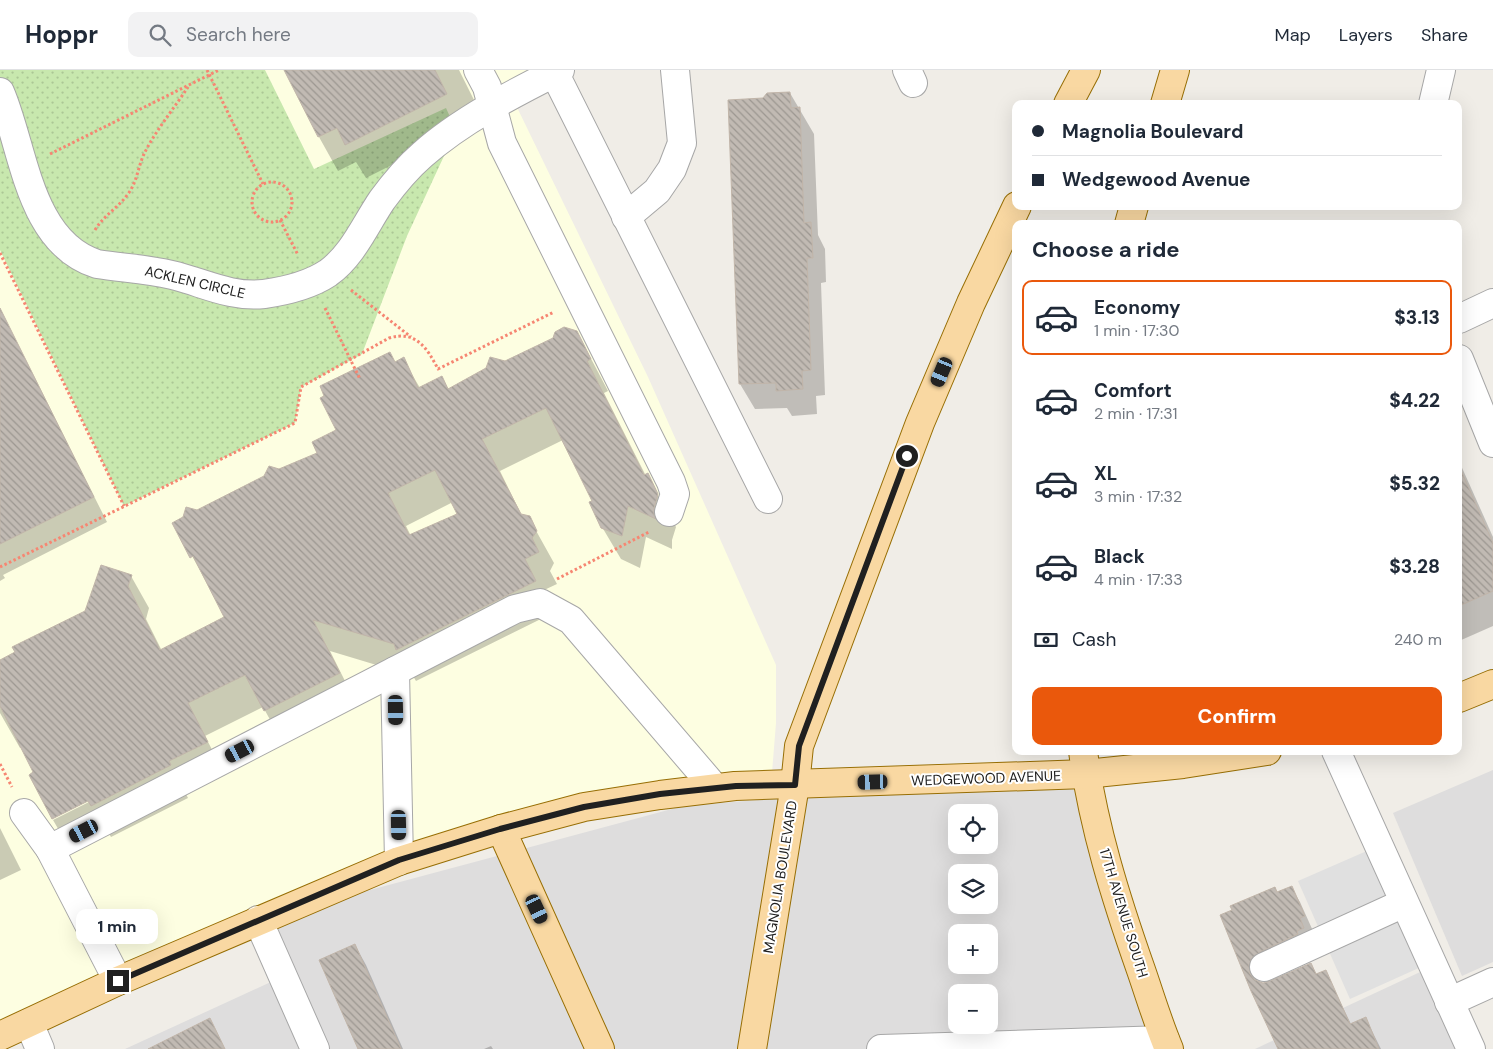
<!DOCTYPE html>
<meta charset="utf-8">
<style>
:root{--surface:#fff;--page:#f2f2f3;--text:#1f2937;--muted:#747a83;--line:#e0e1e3;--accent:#ea580c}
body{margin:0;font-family:"DM Sans",sans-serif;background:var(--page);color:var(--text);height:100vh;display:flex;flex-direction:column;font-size:19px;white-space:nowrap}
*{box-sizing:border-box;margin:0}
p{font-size:16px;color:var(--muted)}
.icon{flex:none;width:28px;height:28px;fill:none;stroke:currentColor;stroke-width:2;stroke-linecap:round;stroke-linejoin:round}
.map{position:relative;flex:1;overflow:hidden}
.details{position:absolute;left:1012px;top:150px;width:450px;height:535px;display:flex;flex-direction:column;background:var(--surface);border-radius:10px;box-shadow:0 5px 20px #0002}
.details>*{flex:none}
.top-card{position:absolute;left:1012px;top:30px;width:450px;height:110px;border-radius:10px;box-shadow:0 5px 20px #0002;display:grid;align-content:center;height:110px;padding:0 20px;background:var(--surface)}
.tools{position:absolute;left:948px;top:734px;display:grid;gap:10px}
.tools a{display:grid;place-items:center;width:50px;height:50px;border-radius:10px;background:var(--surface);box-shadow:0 5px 20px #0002;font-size:25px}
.end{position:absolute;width:22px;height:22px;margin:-11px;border:6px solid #202020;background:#fff;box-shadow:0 0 0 2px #fff}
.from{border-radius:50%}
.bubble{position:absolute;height:35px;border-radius:10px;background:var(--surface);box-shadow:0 5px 20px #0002;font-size:16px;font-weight:800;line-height:35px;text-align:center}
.car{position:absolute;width:15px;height:30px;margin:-15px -8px;border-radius:6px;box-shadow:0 0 4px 1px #0007;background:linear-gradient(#222 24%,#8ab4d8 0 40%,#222 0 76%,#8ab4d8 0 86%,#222 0)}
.top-card b{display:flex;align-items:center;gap:18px;height:48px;font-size:19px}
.top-card b+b{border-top:1px solid var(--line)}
.top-card i{width:12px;height:12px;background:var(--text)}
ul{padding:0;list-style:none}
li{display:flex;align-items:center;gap:15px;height:75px;margin:0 10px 8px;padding:0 10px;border:2px solid transparent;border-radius:10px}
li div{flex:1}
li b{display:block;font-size:19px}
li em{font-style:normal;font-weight:800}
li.selected{border-color:var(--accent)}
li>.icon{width:45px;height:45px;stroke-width:1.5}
h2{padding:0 20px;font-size:22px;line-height:60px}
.pay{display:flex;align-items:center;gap:12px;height:55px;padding:0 20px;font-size:19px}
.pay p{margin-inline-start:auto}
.primary-button{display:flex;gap:10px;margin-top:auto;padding:10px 20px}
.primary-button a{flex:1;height:58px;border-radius:10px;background:var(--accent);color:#fff;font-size:20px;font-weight:800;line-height:58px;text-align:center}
header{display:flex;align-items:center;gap:30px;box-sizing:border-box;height:70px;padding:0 25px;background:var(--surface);border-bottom:1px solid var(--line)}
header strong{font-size:24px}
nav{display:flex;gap:28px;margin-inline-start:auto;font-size:18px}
.search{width:350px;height:45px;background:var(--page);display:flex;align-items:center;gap:12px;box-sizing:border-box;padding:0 18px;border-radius:10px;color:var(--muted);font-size:19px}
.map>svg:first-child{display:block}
.residential{fill:#dedddd;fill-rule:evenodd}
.education{fill:#fdfee1}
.grass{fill:url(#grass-dots)}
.parking{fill:#e0e0e0}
.shadow{fill:#0003;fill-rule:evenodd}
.building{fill:url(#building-back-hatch);stroke:#c1b5a9;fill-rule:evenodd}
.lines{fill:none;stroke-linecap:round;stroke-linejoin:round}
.minor-casing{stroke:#a7a7a7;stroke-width:30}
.major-casing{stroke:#976e04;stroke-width:30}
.path{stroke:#f68672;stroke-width:3;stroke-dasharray:2.5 2.5;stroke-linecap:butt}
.minor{stroke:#fff;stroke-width:28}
.major{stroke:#f9d8a2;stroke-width:28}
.route{stroke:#202020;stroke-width:6}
.labels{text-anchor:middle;stroke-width:4;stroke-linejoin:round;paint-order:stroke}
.street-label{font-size:14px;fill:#202020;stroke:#fff}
</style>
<header>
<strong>Hoppr</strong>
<div class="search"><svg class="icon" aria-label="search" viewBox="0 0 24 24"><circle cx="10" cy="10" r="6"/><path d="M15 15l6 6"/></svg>Search here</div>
<nav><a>Map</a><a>Layers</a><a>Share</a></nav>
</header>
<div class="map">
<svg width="1493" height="979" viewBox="0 0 1493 979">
<defs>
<pattern id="grass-dots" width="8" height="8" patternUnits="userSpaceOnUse" patternTransform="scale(1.25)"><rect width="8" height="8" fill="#c8e8ae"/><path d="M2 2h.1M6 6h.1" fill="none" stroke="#acc795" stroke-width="1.8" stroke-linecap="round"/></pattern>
<pattern id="building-back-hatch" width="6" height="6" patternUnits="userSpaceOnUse" patternTransform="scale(1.25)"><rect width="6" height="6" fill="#c1bab3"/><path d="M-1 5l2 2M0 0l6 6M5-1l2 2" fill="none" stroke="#9c9791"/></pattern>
</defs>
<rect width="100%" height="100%" fill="#f0ede7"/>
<g class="residential">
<path d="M1493,700V892L1462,906L1393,743Z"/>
<path d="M1086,704L1169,979H315L258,850L683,736ZM956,742H989V775H956ZM956,802H989V835H956ZM956,862H989V895H956ZM956,922H989V955H956Z"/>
<path d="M1433,896L1473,979H1255Z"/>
<path d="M273,911L303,979H125Z"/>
</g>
<path class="education" d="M0,0H560L511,25L648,307L776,595V653L771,715L623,731L399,790L0,967Z"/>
<path class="grass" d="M0,0H265L314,99L446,38L456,60L407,166L362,284L301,317L295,353L124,436L0,180Z"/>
<path class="parking" d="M1369,780L1421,897L1350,929L1298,811Z"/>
<g class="shadow">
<path d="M285,0H459L475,32L457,41L465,58L366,108L356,92L338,101L319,67Z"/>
<path d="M790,23L814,64L818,165L825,179L826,212L821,213L825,325L816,326L817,344L792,346L787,338L755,339L740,314L764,30Z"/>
<path d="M0,239L107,452L3,505L5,508L0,511Z"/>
<path d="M577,262L608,321L604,323L646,406L647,405L676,457L672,470V479L646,467L640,498L621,489L602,457L594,431L563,370L500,401L522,446L529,448L554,493L550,501L557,514L542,521L553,543L416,611L413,606L330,581L357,635L283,673L263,637L205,666L225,705L186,724L188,728L111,767L108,762L71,781L53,750L95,729L35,703L22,677L20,678L0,643V591L86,542L131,506L149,538L146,549L162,581L226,548L174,453L279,400L319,383L395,293L403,289L420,318L442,308L449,320L505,292ZM453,432L459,444L411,466L406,456Z"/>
<path d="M1459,391L1493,467V556L1459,571Z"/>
<path d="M0,758L21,800L0,810Z"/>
<path d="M1291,817L1300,832L1313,861L1260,903L1256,912L1263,914L1271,912L1311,894L1317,905L1325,902L1351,954L1366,949L1381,979H1279L1222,846Z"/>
<path d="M355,875L366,895L403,979H360Z"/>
<path d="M491,976L493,979H484Z"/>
</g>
<g class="building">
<path d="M284,0H435L447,24L345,75L337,58L318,67Z"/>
<path d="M790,22L791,38L800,37L804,153L811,152L813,188H807L811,300L802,301L803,319L776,321V313L739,314L728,30L763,28L767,23Z"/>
<path d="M0,238L94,427L0,474Z"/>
<path d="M564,257L577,261L591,289L587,291L644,405L648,403L658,424L654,438V445L656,449L628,436L622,466L601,458L589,432L592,431L546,338L482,369L521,444L530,446L537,461L532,468L539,482L525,489L536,511L396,580L394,574L313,550L340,603L264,641L245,605L188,633L208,672L169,691L171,695L91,736L88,731L52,749L29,705L33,702L0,636V590L15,582L12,577L85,541L101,495L132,505L128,516L160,580L224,547L193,486L190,488L172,453L183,447L186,437L197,440L264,406L269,396L279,399L317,383L312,372L336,360L320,328L324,326L320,316L390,282L395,292L404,287L418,318L442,306L448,319L486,298L490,287L505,291L553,268L555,262ZM435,400L457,444L409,465L388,423Z"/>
<path d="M1459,396L1493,473V521L1459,536Z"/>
<path d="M1292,816L1305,846L1300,848L1304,858L1297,861L1298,864L1258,883L1252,888L1249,895L1250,904L1255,910L1263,913L1270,911L1311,893L1316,904L1326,900L1350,954L1366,947L1379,979H1278L1251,921L1220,845L1232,840L1230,836L1275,817L1277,822Z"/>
<path d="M355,874L401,979H358L319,890Z"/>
<path d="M210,948L225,979H148Z"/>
</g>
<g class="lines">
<g class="minor-casing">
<g id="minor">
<path d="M478,0L487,17L502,73L671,412L675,424L669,442"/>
<path d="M553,0L768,429"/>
<path d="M907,0L913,13"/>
<path d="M0,22C24,77 28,172 97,194C122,198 147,199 172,205C202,212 231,228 264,224C285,221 310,215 328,203C353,185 365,155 382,130C393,115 407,98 422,85C460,51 514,23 560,0"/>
<path d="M1433,34L1441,0"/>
<path d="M626,147L657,121L672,99L682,73L675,0"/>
<path d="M1459,249L1493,233"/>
<path d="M1459,289L1493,373"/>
<path d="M395,601L399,791"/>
<path d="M1336,681L1471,979"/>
<path d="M24,743L50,779L118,911"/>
<path d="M50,779L515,539L540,533L571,550L715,718"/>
<path d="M258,850L315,979"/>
<path d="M1264,897L1404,833"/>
<path d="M1449,932L1493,912"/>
<path d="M29,953L40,979"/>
<path d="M881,979L1165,970"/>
</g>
</g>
<g class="major-casing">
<g id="major">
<path d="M1068,34L1086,0"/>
<path d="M1165,34L1175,0"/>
<path d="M1129,154L1134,136"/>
<path d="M1459,628L1493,614"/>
<path d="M1083,681C1093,756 1116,829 1141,900C1150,926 1158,953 1169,979"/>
<path d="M501,759L600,979"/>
<path d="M0,966L118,911L399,791L501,759L584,737L660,725L735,716L1086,704L1183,694L1267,681"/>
<path d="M752,979L795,715L799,676L920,353L971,233L1017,136"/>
</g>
</g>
<g class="path">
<path d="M207,0L263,114"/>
<path d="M50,84L219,0"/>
<circle cx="272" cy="132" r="20"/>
<path d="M280,150L298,185"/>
<path d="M95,160C104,145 118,138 128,124C137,112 138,97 144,84C154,63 175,37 188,17"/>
<path d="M0,183L124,436"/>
<path d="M351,220L411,267"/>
<path d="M325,238L360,309"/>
<path d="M0,497L295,353L301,317L389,268C416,260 427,278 438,299L554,242"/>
<path d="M557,509L649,462"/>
<path d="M0,694L12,717"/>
</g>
<use href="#minor" class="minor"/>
<use href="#major" class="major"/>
</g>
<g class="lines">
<path class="route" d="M118,911L399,790L500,759L584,737L660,724L736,716L795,715L799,676L907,386"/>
</g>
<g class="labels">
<g class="street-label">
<text transform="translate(195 212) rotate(13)" y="5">ACKLEN CIRCLE</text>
<text transform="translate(986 708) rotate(-2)" y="5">WEDGEWOOD AVENUE</text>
<text transform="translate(780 807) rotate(-81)" y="5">MAGNOLIA BOULEVARD</text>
<text transform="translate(1124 843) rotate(73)" y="5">17TH AVENUE SOUTH</text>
</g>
</g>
</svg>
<div class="tools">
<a><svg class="icon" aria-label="locate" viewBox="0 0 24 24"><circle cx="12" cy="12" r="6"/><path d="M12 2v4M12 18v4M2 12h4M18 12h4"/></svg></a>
<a><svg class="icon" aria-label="layers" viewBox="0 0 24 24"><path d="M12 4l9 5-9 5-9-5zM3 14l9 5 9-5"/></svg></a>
<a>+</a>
<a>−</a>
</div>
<i class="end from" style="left:907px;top:386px"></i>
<i class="end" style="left:118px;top:911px"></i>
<div class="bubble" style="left:76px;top:839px;width:82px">1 min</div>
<i class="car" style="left:942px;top:302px;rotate:203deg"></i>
<i class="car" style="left:396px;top:640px;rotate:179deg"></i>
<i class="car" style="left:240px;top:681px;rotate:243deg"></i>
<i class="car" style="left:873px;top:712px;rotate:268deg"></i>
<i class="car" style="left:399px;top:755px;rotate:179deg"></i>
<i class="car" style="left:84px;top:761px;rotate:243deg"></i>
<i class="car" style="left:537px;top:839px;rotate:155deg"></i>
<div class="top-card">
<b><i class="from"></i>Magnolia Boulevard</b>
<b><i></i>Wedgewood Avenue</b>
</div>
<section class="details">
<h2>Choose a ride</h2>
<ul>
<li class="selected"><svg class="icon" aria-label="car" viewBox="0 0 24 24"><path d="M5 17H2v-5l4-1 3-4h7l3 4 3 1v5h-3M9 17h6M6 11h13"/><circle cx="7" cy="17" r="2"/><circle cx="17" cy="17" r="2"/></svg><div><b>Economy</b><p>1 min · 17:30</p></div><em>$3.13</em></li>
<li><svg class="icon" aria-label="car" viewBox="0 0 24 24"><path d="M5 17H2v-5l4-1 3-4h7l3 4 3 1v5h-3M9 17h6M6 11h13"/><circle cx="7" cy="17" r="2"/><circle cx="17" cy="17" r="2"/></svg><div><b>Comfort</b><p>2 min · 17:31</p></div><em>$4.22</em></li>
<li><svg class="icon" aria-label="car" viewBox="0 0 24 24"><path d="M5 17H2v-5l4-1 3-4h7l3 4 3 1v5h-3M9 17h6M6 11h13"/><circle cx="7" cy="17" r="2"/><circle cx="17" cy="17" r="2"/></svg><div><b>XL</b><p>3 min · 17:32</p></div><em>$5.32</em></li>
<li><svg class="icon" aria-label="car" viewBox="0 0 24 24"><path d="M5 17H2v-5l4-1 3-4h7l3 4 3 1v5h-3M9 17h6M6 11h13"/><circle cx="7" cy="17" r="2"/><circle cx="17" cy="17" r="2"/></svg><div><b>Black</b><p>4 min · 17:33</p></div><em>$3.28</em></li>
</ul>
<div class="pay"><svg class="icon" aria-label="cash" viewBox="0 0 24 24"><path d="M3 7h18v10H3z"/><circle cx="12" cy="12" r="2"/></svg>Cash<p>240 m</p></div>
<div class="primary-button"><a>Confirm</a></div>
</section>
</div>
